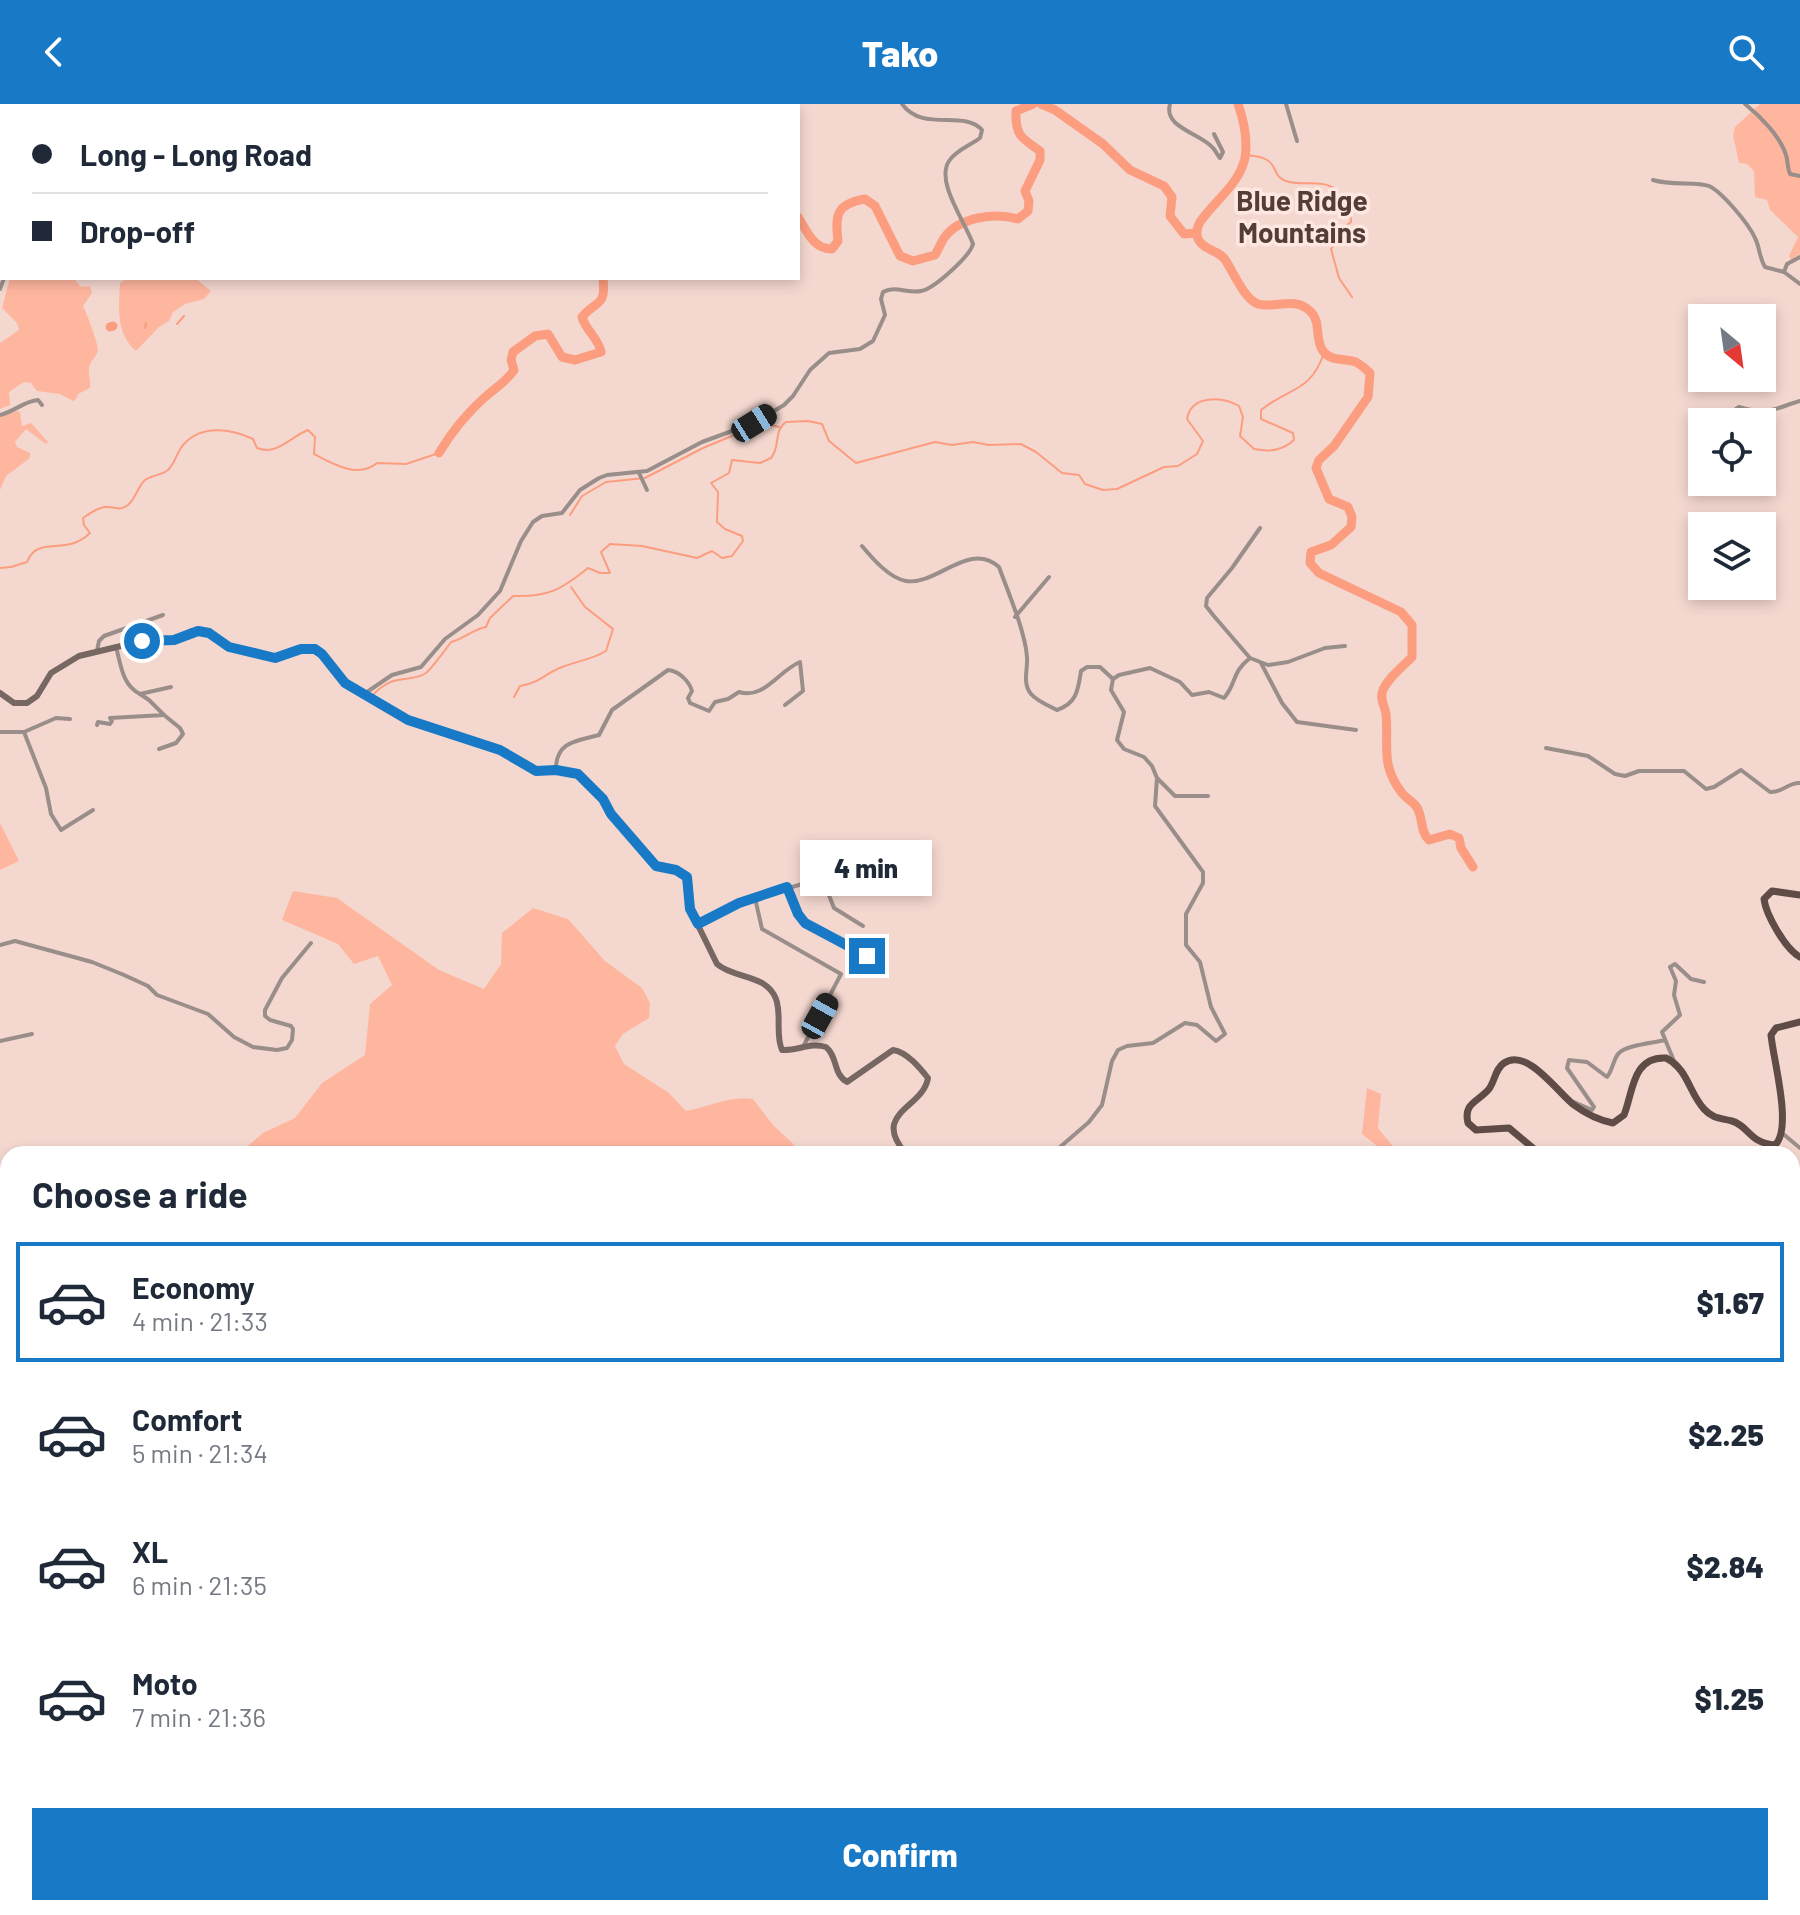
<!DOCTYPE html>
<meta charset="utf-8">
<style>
:root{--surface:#fff;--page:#f6f6f7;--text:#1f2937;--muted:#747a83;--line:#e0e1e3;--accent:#187ac6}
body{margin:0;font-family:Barlow,sans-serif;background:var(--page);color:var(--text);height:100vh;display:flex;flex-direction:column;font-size:30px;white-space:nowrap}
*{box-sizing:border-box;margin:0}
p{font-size:26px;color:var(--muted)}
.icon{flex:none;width:44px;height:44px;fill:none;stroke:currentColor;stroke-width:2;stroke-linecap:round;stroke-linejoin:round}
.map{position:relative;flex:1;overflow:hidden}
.sheet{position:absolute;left:0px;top:1042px;width:1800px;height:770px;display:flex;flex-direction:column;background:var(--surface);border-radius:24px 24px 0 0;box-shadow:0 4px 12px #0003}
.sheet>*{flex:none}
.banner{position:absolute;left:0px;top:0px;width:800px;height:176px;box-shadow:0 4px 12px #0003;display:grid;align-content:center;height:176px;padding:0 32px;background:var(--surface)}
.needle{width:52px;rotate:151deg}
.fabs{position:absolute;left:1688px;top:200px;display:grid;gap:16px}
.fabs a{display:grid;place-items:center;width:88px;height:88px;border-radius:0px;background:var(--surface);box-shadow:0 4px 12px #0003;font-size:40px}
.end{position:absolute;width:36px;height:36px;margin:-18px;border:10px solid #187ac6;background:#fff;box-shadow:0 0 0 4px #fff}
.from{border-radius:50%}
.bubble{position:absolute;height:56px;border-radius:0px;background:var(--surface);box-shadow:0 4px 12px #0003;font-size:26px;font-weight:800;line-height:56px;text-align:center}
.car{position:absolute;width:24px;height:48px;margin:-24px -12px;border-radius:10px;box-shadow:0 0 6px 2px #0007;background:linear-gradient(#222 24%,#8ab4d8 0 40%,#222 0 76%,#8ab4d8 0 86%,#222 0)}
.banner b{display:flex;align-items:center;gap:28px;height:76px;font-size:30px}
.banner b+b{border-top:2px solid var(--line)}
.banner i{width:20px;height:20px;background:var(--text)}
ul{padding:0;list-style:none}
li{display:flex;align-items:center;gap:24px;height:120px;margin:0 16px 12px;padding:0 16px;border:4px solid transparent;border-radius:0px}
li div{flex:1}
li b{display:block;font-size:30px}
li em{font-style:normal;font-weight:800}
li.selected{border-color:var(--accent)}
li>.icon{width:72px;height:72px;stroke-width:1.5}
h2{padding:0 32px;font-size:36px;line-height:96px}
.cta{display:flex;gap:16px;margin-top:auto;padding:16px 32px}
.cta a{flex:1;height:92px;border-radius:0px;background:var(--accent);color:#fff;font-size:32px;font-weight:800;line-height:92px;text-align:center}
header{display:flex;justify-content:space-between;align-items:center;height:104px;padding:0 32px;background:var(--accent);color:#fff;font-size:36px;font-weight:800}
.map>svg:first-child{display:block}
.green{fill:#ffb69f}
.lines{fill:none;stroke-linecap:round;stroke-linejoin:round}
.stream{stroke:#fc9d7f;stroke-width:2}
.river{stroke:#fc9d7f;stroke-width:9}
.street{stroke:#998e8a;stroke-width:4}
.secondary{stroke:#776762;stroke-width:6}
.primary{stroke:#5f4c46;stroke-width:7}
.route{stroke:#187ac6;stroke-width:10}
.labels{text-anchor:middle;stroke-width:7;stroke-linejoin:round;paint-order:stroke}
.neighbourhood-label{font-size:28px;font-weight:bold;fill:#533d36;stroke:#fde7e0}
</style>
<header><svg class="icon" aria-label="back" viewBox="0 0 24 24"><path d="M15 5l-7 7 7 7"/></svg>Tako<svg class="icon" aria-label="search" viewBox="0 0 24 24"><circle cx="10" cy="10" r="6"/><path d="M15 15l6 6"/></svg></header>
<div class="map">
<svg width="1800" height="1811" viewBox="0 0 1800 1811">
<rect width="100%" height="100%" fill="#f4d8d0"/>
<g class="green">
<path d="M0,0H99L2,2V111Z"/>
<path d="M1760,0H1800V150L1791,156L1789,152L1798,133L1770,106L1767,96L1755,93L1754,67L1747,60L1739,59L1733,31L1735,23Z"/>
<path d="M10,174H73L81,183L90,182L92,189L83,202C86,207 99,242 98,246C97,253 90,257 89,264C88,271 91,276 90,284L78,290L76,295L73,297L60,290L37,287L31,279L24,278L9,288L10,301L0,305V239L19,226L17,219L2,204Z"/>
<path d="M128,174H195L211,187L204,195L185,200L173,208L169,217L159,223L136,247C115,229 119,202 120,179Z"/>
<path d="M17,307L20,308L22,322L31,319L48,338L46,340L26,325L15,338L17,343L30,349V354L6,372L0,386V313Z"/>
<path d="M0,719L19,757L0,766Z"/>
<path d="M293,787L337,794L439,866L484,885L501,860L502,829L533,804L568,815L605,857L642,884L650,899L649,914L623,930L615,942L624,960L669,989L686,1007C708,1003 732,991 753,995L773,1021L802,1048L808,1050H238L263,1029L295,1014L322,979L365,951L370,900L392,881L378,852L354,860L338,840L282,816Z"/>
<path d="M1367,984L1381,990L1378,1024L1399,1050H1387L1362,1030Z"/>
<path d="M821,1804H1431L1430,1808L1437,1811H828Z"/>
</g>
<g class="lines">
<g class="stream">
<path d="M432,2L433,0"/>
<path d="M1245,51C1284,53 1268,71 1286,77C1302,83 1321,74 1337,86C1339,97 1352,107 1351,118L1347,121L1331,145L1339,174L1352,193"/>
<path d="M0,76L2,75"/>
<path d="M177,220L184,212"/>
<path d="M145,224L146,219"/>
<path d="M570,411L582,392L606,378L645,374L703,344L763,319L779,323"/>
<path d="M0,464L11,463L27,458C38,430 66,453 90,429L84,421L83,414C90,409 97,404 105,403C115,402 119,408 128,401C136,394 138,382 145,376C152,371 162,371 168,366C175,360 177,347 184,340C202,320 232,325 253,335L257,344C277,352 290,333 308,326L315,333L314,350C333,360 358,375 377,359L406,360L439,349"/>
<path d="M373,591C394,568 409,580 426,569C430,566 447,544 451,538C464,535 473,525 486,523L490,514L513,492C548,493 561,486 588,464L600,469H610L601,448L610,440L642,442L697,454L712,447L722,454L732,452L743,437L742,432L725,425L717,418L718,388L711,379L729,369L732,356L760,359L771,354C781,342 773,327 786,318L808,317L822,320L829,337L856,359L935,338L952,341L973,338L989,341L1021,340L1036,348L1062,369L1079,371L1085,380L1103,386L1117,385L1164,363L1178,362L1197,350L1203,337L1187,315C1191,291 1222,292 1239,302L1243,313L1240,332L1254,345C1269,348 1282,347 1294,336L1293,329L1261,315V306C1291,282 1310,289 1324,249"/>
<path d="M514,593L520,582C540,579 544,570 562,563C577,557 591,556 606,547L613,525L585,503L571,483"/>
<path d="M1476,1804L1477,1811"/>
<path d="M326,1811L332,1804"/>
</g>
<g class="river">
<path d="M1041,0L1055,6L1103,40L1130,66L1164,82L1172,93L1170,112L1184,130L1196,129"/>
<path d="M1238,0C1244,17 1248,35 1245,54C1239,81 1215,96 1200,118C1197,123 1196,129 1198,135C1204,147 1220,146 1226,157C1233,168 1245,196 1258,200C1276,205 1294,192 1310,207C1322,218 1314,235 1323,247C1331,258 1344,254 1356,258C1361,261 1366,265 1370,269L1368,293L1334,342L1319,356L1316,364L1329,395L1348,403L1352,413L1351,423L1331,441L1311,448L1310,459L1319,469L1401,508L1412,521V553C1402,563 1388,574 1383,586C1379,595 1385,602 1386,610C1389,642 1380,661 1402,689C1406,694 1412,697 1416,702C1424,713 1419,727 1429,736L1450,730L1459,734L1461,744L1473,763"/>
<path d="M798,113C807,127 813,145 832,145L838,137C835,111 836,100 865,95L875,102L900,152L913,157L935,151C938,146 941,139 944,134C959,113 995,108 1018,115L1028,107L1029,97L1025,87L1040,56V47C1021,34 1015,31 1016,7L1033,0"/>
<path d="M110,223L113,222"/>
<path d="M439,349C451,329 467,309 485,293C495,284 506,278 514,266L511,256L513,248L535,232L548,230L562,253L575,256L601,248C599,235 586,227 582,213C597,195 606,204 603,174"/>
</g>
<g class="street">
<path d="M1170,0C1163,24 1201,29 1213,44C1216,47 1217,51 1220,54L1223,48L1214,30"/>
<path d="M1286,0L1297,37"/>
<path d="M1745,0C1760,12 1780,32 1786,51C1788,57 1787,63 1790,70L1800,72"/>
<path d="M1653,76C1671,82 1697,77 1709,82C1722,88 1749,120 1755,134C1760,144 1759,153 1765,163L1784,168L1800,180"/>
<path d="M0,113L2,114"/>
<path d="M1784,168L1787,160L1800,153"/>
<path d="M0,185L4,174"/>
<path d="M0,311C14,308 24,297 38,296L42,301"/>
<path d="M1709,318L1707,312L1710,308L1730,309L1739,303C1767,312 1773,305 1800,297"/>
<path d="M639,369L647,386"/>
<path d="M1260,424L1232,464L1207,494L1206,502L1213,511L1250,554L1268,561L1288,558L1325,544L1345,542"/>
<path d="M862,442C872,454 889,474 906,477C937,482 969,436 999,463C1008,488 1025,527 1027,553C1028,565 1022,579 1031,590C1037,597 1049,602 1057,606C1077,599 1078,586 1081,567L1087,563H1100L1113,575"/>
<path d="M1015,513L1049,473"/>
<path d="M116,543C121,561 122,581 140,590L171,583"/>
<path d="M97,547L99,537L104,532L163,511"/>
<path d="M1261,559L1282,599L1297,618L1356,626"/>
<path d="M364,590L392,571L421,563L445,535L478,511L500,487L521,437L533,418L542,412L562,409L580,386L599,374L607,371L647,367L702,338L754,319L784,301L793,292L810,266L829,249L860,245L873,237L885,211L881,195L883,188C896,181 908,190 921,187C934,185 970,152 973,140C966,119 935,78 949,57C956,46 971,41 980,34L982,26C964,5 923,29 902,0"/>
<path d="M97,621L98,618L110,620L112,617L110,614L164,611L149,596L140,590"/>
<path d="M0,628H24L46,684L51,710L61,726L93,706"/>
<path d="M24,628L56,614L70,615"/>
<path d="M1546,644L1588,652L1615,670L1625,672L1639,667H1684L1706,685L1714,683L1741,666L1770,688C1783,689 1788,678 1800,679"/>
<path d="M159,645L176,639L183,630L180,624L164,611"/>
<path d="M556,665C556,637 578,637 599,631L612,606L668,566C679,567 689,577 692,587L688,594L690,599L709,607L715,598L728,595L739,588C764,596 778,567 800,558L803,587L785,601"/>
<path d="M1157,674L1175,692H1208"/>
<path d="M788,784L798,810L805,819L867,852"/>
<path d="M755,794L762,825L841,870L804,941"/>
<path d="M698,820L739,799L822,774L834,804L863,822"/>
<path d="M0,841L15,837L92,858L124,871L148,882L157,891L208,910L234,933L253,943L277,946L287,944L292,936L293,925L291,922L270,916L265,912V906L282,874L311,839"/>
<path d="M0,937L32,930"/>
<path d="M1674,957L1662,928L1680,911L1674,891L1676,877L1670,863L1675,860L1691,875L1704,878"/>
<path d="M1574,998L1592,1006L1594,1003L1567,964L1569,956L1587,958L1607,973C1613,966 1613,955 1619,949C1626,941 1654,939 1665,936"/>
<path d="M1782,1029L1800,1044"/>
<path d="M1052,1050L1089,1018L1102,1001L1112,957L1118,946L1127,942L1153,939L1185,919L1197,921L1216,937L1225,930L1211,903L1200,858L1186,841V810L1203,779V768L1155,702L1157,674L1152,662L1144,653L1124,645L1117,636L1124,608L1111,586L1113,575L1119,571L1150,564L1180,578L1192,591L1209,588L1224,594C1237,579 1231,569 1250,554"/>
<path d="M0,1571L8,1577"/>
<path d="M0,1618H3L4,1624L0,1632"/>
<path d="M499,1804L513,1811"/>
<path d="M522,1804V1811"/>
<path d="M80,1811L83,1804"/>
<path d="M384,1811L388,1804"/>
<path d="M596,1811H607"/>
<path d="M765,1811V1804"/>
<path d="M976,1811L981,1804"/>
<path d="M1440,1811L1441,1804"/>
</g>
<g class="secondary">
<path d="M0,589L14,599H27L37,592L51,569L79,552L142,537L174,536L192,527L209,529L229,543L275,554L301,545H315L325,553L345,579L408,616L500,646L536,667L556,666L578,670L603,695L611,710L656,762L676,766L687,773L690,805L717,860C734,875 767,870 776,895C782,912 775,930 782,946C798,947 810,938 826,943C838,953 833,970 847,978L893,946C907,948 920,964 928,974C923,1005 870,1008 906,1050"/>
<path d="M1792,1269L1800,1278"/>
</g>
<g class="primary">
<path d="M1800,791L1772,787L1764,795C1766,811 1786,846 1800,853"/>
<path d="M1540,1050L1509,1024L1476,1026L1468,1019C1463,999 1478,998 1489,985C1495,977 1495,965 1504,959C1527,943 1558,989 1574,1001C1586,1010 1598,1016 1613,1019L1624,1011C1633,989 1632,952 1666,954C1688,965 1689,989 1704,1005C1713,1015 1721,1014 1732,1017C1749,1022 1749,1039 1775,1041C1793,1024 1773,955 1771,931L1776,924L1800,918"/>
<path d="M301,1811L314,1808L321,1811"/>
<path d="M542,1811L547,1804"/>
</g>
</g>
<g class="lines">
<path class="route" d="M142,537L174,536L198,527L209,529L229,543L275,554L301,545H315L322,550L345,579L408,616L500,646L536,667L556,666L578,670L603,695L611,710L656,762L676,766L687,773L690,805L698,820L739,799L787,783L798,810L805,819L867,852"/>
</g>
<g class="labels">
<g class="neighbourhood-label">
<text x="1302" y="107">Blue Ridge<tspan x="1302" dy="32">Mountains</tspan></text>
</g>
</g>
</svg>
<div class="fabs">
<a><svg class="needle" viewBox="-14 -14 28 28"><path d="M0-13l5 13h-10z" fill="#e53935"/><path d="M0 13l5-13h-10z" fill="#747a83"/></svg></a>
<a><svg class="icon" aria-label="locate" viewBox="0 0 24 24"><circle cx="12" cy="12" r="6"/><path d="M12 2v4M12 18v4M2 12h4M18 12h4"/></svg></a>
<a><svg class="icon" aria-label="layers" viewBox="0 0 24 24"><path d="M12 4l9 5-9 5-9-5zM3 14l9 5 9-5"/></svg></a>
</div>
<i class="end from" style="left:142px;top:537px"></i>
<i class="end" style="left:867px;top:852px"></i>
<div class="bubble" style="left:800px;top:736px;width:132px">4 min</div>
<i class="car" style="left:754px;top:319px;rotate:58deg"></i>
<i class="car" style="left:820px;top:912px;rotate:29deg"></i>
<div class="banner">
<b><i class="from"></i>Long - Long Road</b>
<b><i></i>Drop-off</b>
</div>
<section class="sheet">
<h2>Choose a ride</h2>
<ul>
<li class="selected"><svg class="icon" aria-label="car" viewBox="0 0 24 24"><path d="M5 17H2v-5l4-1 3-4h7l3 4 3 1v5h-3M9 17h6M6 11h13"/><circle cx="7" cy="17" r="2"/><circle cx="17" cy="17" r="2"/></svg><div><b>Economy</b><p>4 min · 21:33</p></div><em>$1.67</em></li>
<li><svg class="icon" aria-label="car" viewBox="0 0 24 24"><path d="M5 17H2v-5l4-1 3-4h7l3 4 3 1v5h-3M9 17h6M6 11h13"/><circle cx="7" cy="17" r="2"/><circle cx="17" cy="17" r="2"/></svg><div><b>Comfort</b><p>5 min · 21:34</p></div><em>$2.25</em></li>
<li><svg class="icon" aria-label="car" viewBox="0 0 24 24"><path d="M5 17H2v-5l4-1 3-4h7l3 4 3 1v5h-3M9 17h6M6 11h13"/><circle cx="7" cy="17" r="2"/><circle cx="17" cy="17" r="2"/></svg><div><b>XL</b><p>6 min · 21:35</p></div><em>$2.84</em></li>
<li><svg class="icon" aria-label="car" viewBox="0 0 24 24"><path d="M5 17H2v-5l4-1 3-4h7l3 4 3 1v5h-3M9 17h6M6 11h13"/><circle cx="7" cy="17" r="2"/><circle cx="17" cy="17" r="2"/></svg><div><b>Moto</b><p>7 min · 21:36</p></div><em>$1.25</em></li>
</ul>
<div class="cta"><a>Confirm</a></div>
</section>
</div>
